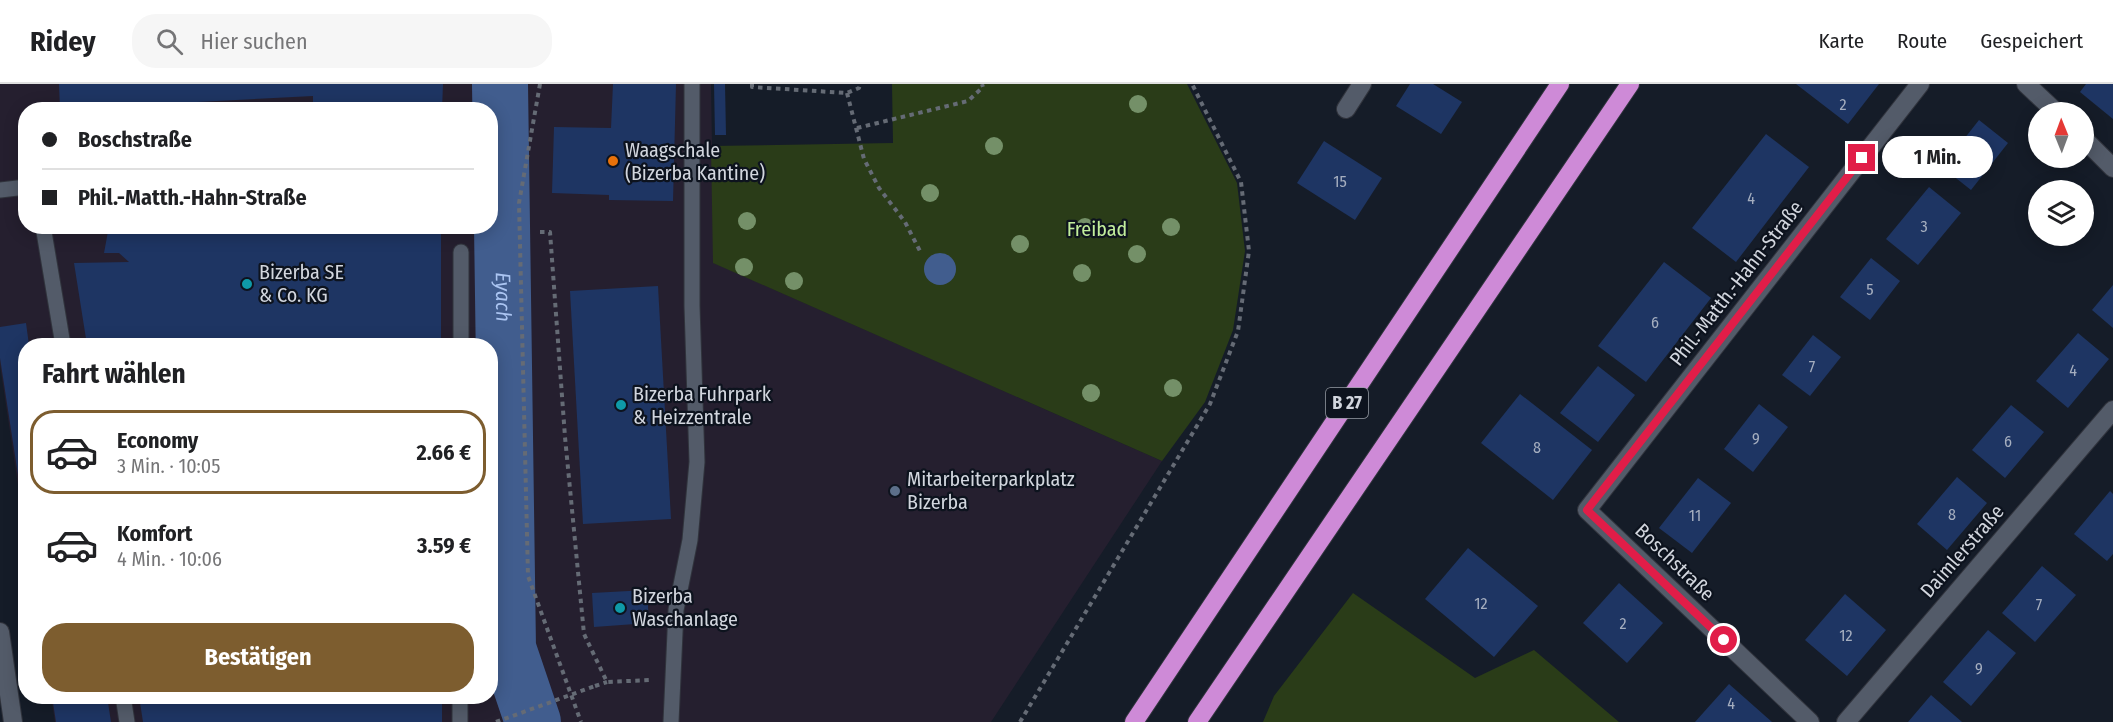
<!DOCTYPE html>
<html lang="de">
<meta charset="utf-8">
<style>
:root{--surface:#fff;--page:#f6f6f6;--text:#202124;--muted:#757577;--line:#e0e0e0;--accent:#7d5d2f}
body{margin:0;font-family:"Fira Sans Condensed",sans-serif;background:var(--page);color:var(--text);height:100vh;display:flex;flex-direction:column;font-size:22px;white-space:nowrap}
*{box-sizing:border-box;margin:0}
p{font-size:20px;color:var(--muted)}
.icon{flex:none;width:33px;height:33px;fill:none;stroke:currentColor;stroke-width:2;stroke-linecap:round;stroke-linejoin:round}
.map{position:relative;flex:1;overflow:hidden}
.sheet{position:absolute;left:18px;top:254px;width:480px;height:366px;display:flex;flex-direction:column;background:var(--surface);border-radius:24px;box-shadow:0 3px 15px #0003}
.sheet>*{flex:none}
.top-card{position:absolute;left:18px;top:18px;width:480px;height:132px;border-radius:24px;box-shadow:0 3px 15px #0003;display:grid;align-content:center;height:132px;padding:0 24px;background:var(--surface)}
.needle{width:39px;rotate:359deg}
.controls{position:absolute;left:2028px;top:18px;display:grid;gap:12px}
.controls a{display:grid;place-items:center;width:66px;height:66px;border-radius:50%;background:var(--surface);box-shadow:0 3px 15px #0003;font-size:30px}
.end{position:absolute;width:27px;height:27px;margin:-14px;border:8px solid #e11d48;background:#fff;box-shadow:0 0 0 3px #fff}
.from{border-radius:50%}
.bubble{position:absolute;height:42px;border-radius:21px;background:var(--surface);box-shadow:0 3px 15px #0003;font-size:20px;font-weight:700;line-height:42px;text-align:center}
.top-card b{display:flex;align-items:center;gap:21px;height:57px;font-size:22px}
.top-card b+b{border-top:2px solid var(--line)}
.top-card i{width:15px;height:15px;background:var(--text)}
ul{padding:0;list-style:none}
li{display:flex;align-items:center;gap:18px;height:84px;margin:0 12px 9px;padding:0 12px;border:3px solid transparent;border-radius:24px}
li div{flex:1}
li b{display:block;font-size:22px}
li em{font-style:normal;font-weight:700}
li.on{border-color:var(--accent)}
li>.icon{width:54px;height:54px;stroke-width:1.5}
h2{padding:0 24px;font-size:27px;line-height:72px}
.action{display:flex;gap:12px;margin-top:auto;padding:12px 24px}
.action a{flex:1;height:69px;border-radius:24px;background:var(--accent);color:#fff;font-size:24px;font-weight:700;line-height:69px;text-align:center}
header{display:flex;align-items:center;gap:36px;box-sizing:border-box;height:84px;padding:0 30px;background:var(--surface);border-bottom:2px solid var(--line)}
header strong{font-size:28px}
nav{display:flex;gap:33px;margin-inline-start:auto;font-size:21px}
.search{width:420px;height:54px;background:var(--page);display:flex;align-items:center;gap:15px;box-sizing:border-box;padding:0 21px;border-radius:24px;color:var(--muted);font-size:22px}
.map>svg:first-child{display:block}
.industrial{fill:#251f2f;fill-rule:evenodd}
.green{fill:#2a3c18}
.water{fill:#415d8e}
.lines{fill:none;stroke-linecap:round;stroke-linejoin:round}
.river{stroke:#415d8e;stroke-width:56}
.building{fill:#1e3563}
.lane-casing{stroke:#31343d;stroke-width:17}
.street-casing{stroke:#31343d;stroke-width:20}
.secondary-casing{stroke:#31343d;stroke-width:20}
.highway-casing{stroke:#31343d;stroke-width:20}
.path{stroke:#656b75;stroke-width:4;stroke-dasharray:4.5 4.5;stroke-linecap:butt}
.lane{stroke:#535b69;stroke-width:15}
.street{stroke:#535b69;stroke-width:18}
.secondary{stroke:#535b69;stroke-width:18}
.highway{stroke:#ce8ad7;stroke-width:18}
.path-bridge{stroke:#656b75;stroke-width:4;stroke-dasharray:4.5 4.5;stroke-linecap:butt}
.tree{fill:#749068}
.route{stroke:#e11d48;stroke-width:8}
.food-dot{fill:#e8710a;stroke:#0d131e;stroke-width:2}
.culture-dot{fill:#0f9aa8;stroke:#0d131e;stroke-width:2}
.service-dot{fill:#5c6f8a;stroke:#0d131e;stroke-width:2}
.labels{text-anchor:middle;stroke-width:4.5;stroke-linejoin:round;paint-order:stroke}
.number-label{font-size:16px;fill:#a5aebf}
.shield{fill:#0d131e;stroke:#979ca4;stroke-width:1.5}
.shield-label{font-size:18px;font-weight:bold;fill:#d2d6de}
.poi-label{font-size:20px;fill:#d2d6de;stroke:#0d131e;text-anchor:start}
.park-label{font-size:20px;fill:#c2ee9c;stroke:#0d131e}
.street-label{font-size:20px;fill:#d2d6de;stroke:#0d131e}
.water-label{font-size:21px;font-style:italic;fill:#abc5f2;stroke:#0d131e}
</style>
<header>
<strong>Ridey</strong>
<div class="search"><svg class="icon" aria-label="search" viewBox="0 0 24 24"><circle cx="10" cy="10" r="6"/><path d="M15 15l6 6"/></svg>Hier suchen</div>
<nav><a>Karte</a><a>Route</a><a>Gespeichert</a></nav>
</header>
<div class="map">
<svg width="2113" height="638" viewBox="0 0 2113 638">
<rect width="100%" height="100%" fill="#151c28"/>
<path class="industrial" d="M0,0H711L714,179L1162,377L991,638H55L51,612H490V261H26L25,448L0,281ZM26,26H490V142H26Z"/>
<g class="green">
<path d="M892,0H1187L1237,99L1245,167L1233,246L1205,318L1162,377L713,179L711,62L893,59Z"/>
<path d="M1353,509L1475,594L1534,566L1619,638H1263L1274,612Z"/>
</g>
<circle class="water" cx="940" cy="185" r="16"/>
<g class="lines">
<path class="river" id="s1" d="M500,0L508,564L533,638"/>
</g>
<g class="building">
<path d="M59,0H443L442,26H313V12L60,25Z"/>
<path d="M613,0H676L673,117L609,116V111L552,109L554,43L611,44Z"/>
<path d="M714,0H725L726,51H715Z"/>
<path d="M1410,0H1433L1462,18L1441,50L1396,22Z"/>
<path d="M1796,0H1879L1848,40Z"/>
<path d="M2086,0H2113V35L2080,8Z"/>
<path d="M1979,36L2008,59L1971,106L1942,83Z"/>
<path d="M1766,50L1809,83L1736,178L1692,144Z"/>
<path d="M1324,57L1382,94L1355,136L1297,99Z"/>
<path d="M1929,103L1961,129L1918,181L1886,155Z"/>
<path d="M109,142H441V261H87L74,179L129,178L119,169H104Z"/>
<path d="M1871,174L1900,197L1870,236L1840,213Z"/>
<path d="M1664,178L1711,214L1646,298L1598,262Z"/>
<path d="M2113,201V244L2092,226Z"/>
<path d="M658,202L671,435L583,440L570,207Z"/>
<path d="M26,239L29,261H26L24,430L0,274V243Z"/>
<path d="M2078,249L2109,275L2068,324L2036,297Z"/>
<path d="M1813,251L1841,273L1810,312L1782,291Z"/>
<path d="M1598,282L1635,311L1598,358L1560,329Z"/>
<path d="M1520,310L1592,366L1553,416L1481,359Z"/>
<path d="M1759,320L1788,343L1753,388L1724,365Z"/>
<path d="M2011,321L2044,348L2005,394L1972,366Z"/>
<path d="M1957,393L1987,419L1947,466L1917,440Z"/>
<path d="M1698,394L1731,419L1692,469L1659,444Z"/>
<path d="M2110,407L2113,410V470L2107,477L2074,450Z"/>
<path d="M1468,464L1538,522L1494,573L1425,515Z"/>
<path d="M2042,482L2076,511L2035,558L2002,529Z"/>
<path d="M1619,499L1663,539L1627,579L1583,539Z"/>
<path d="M647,506L649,539L594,543L592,509Z"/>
<path d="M1845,510L1886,546L1847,592L1805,556Z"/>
<path d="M1988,546L2016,569L1971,622L1943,598Z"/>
<path d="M1729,600L1772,638H1695Z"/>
<path d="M1931,611L1962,638H1908Z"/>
<path d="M52,612H107L111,638H56Z"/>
<path d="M139,612H442V638H143Z"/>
</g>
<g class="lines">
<g class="lane-casing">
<g id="lane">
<path d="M0,106L26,103"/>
<path d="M43,142L63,261"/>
<path d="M461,261V168"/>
<path d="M123,612L127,638"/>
<path d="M460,638V612"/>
<path d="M671,638L676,526L690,456L697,378L692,222V0"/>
</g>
</g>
<g class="street-casing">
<g id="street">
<path d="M2026,0L2056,28"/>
<path d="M1346,25L1362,0"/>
<path d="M2084,55L2113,84"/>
<path d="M1810,638L1587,426L1920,0"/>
<path d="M1846,638L2113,326"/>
</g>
</g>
<g class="secondary-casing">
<path id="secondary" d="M0,548L13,638"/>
</g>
<g class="highway-casing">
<g id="highway">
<path d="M1134,638L1560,0"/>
<path d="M1197,638L1630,0"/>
</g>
</g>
<g class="path">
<path d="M540,0L519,119L528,492L581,638"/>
<path d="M752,0V3L847,9L859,4L860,0"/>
<path d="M847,9L864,75L879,104L905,138L920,167"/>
<path d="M857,44L968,17L983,3L982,0"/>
<path d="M540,148H550L565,353L584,550L607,598L650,596"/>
<path d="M595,602L607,598"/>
<path d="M1020,638L1210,320L1238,247L1249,167L1241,98L1192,0"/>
</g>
<use href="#lane" class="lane"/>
<use href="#street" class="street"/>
<use href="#secondary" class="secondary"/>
<use href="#highway" class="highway"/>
<path class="path-bridge" d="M496,638L595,602"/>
</g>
<g class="tree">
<circle cx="1138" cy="20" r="9"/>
<circle cx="994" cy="62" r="9"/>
<circle cx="930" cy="109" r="9"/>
<circle cx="747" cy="137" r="9"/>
<circle cx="1085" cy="143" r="9"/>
<circle cx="1171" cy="143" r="9"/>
<circle cx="1020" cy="160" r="9"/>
<circle cx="1137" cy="170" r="9"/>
<circle cx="744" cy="183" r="9"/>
<circle cx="1082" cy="189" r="9"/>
<circle cx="794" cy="197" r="9"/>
<circle cx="1173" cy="304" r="9"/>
<circle cx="1091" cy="309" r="9"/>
</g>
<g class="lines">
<path class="route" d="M1724,556L1587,426L1862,74"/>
</g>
<circle class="food-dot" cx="613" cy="77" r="6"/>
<g class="culture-dot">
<circle cx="247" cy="200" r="6"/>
<circle cx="621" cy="321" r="6"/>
<circle cx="620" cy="524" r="6"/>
</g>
<circle class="service-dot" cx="895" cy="407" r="6"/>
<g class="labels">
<g class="number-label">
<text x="1843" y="26">2</text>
<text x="1340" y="103">15</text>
<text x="1751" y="120">4</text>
<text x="1924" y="148">3</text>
<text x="1870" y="211">5</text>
<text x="1655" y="244">6</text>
<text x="1812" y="288">7</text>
<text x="2073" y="292">4</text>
<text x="1756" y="360">9</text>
<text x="2008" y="363">6</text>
<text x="1537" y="369">8</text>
<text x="1952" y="436">8</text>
<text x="1695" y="437">11</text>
<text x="1481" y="525">12</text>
<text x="2039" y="526">7</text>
<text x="1623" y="545">2</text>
<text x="1846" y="557">12</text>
<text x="1979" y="590">9</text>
<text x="1731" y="625">4</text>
</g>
<rect class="shield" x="1326" y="304" width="42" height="30" rx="4.5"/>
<g class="shield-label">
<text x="1347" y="325">B 27</text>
</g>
<g class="poi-label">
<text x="625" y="73">Waagschale<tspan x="625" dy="23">(Bizerba Kantine)</tspan></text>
<text x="259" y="195">Bizerba SE<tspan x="259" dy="23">&amp; Co. KG</tspan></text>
<text x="633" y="317">Bizerba Fuhrpark<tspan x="633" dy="23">&amp; Heizzentrale</tspan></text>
<text x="907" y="402">Mitarbeiterparkplatz<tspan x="907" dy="23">Bizerba</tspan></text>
<text x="632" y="519">Bizerba<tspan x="632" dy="23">Waschanlage</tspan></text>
</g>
<g class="park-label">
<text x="1097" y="152">Freibad</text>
</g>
<g class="street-label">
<text transform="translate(1736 199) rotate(-52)" y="7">Phil.-Matth.-Hahn-Straße</text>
<text transform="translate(1962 467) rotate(-49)" y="7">Daimlerstraße</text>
<text transform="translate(1675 478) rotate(44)" y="7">Boschstraße</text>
</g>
<g class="water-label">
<text dy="7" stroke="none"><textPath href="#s1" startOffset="213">Eyach</textPath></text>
</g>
</g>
</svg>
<div class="controls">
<a><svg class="needle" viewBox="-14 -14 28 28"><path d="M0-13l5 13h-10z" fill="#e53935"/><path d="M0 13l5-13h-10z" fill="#757577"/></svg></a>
<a><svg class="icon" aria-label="layers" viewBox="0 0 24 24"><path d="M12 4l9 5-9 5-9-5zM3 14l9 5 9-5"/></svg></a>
</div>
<i class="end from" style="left:1724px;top:556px"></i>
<i class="end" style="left:1862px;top:74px"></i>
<div class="bubble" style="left:1882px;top:52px;width:111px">1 Min.</div>
<div class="top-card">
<b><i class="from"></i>Boschstraße</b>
<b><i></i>Phil.-Matth.-Hahn-Straße</b>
</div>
<section class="sheet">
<h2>Fahrt wählen</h2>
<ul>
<li class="on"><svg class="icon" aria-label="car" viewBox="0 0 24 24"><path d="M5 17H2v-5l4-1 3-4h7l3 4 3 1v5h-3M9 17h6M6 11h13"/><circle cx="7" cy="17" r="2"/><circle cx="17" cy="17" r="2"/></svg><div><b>Economy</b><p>3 Min. · 10:05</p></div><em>2.66 €</em></li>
<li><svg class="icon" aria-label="car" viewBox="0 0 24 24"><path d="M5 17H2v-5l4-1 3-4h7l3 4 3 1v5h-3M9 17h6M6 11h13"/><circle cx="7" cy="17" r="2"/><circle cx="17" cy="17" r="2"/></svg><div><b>Komfort</b><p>4 Min. · 10:06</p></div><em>3.59 €</em></li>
</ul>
<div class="action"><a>Bestätigen</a></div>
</section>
</div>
